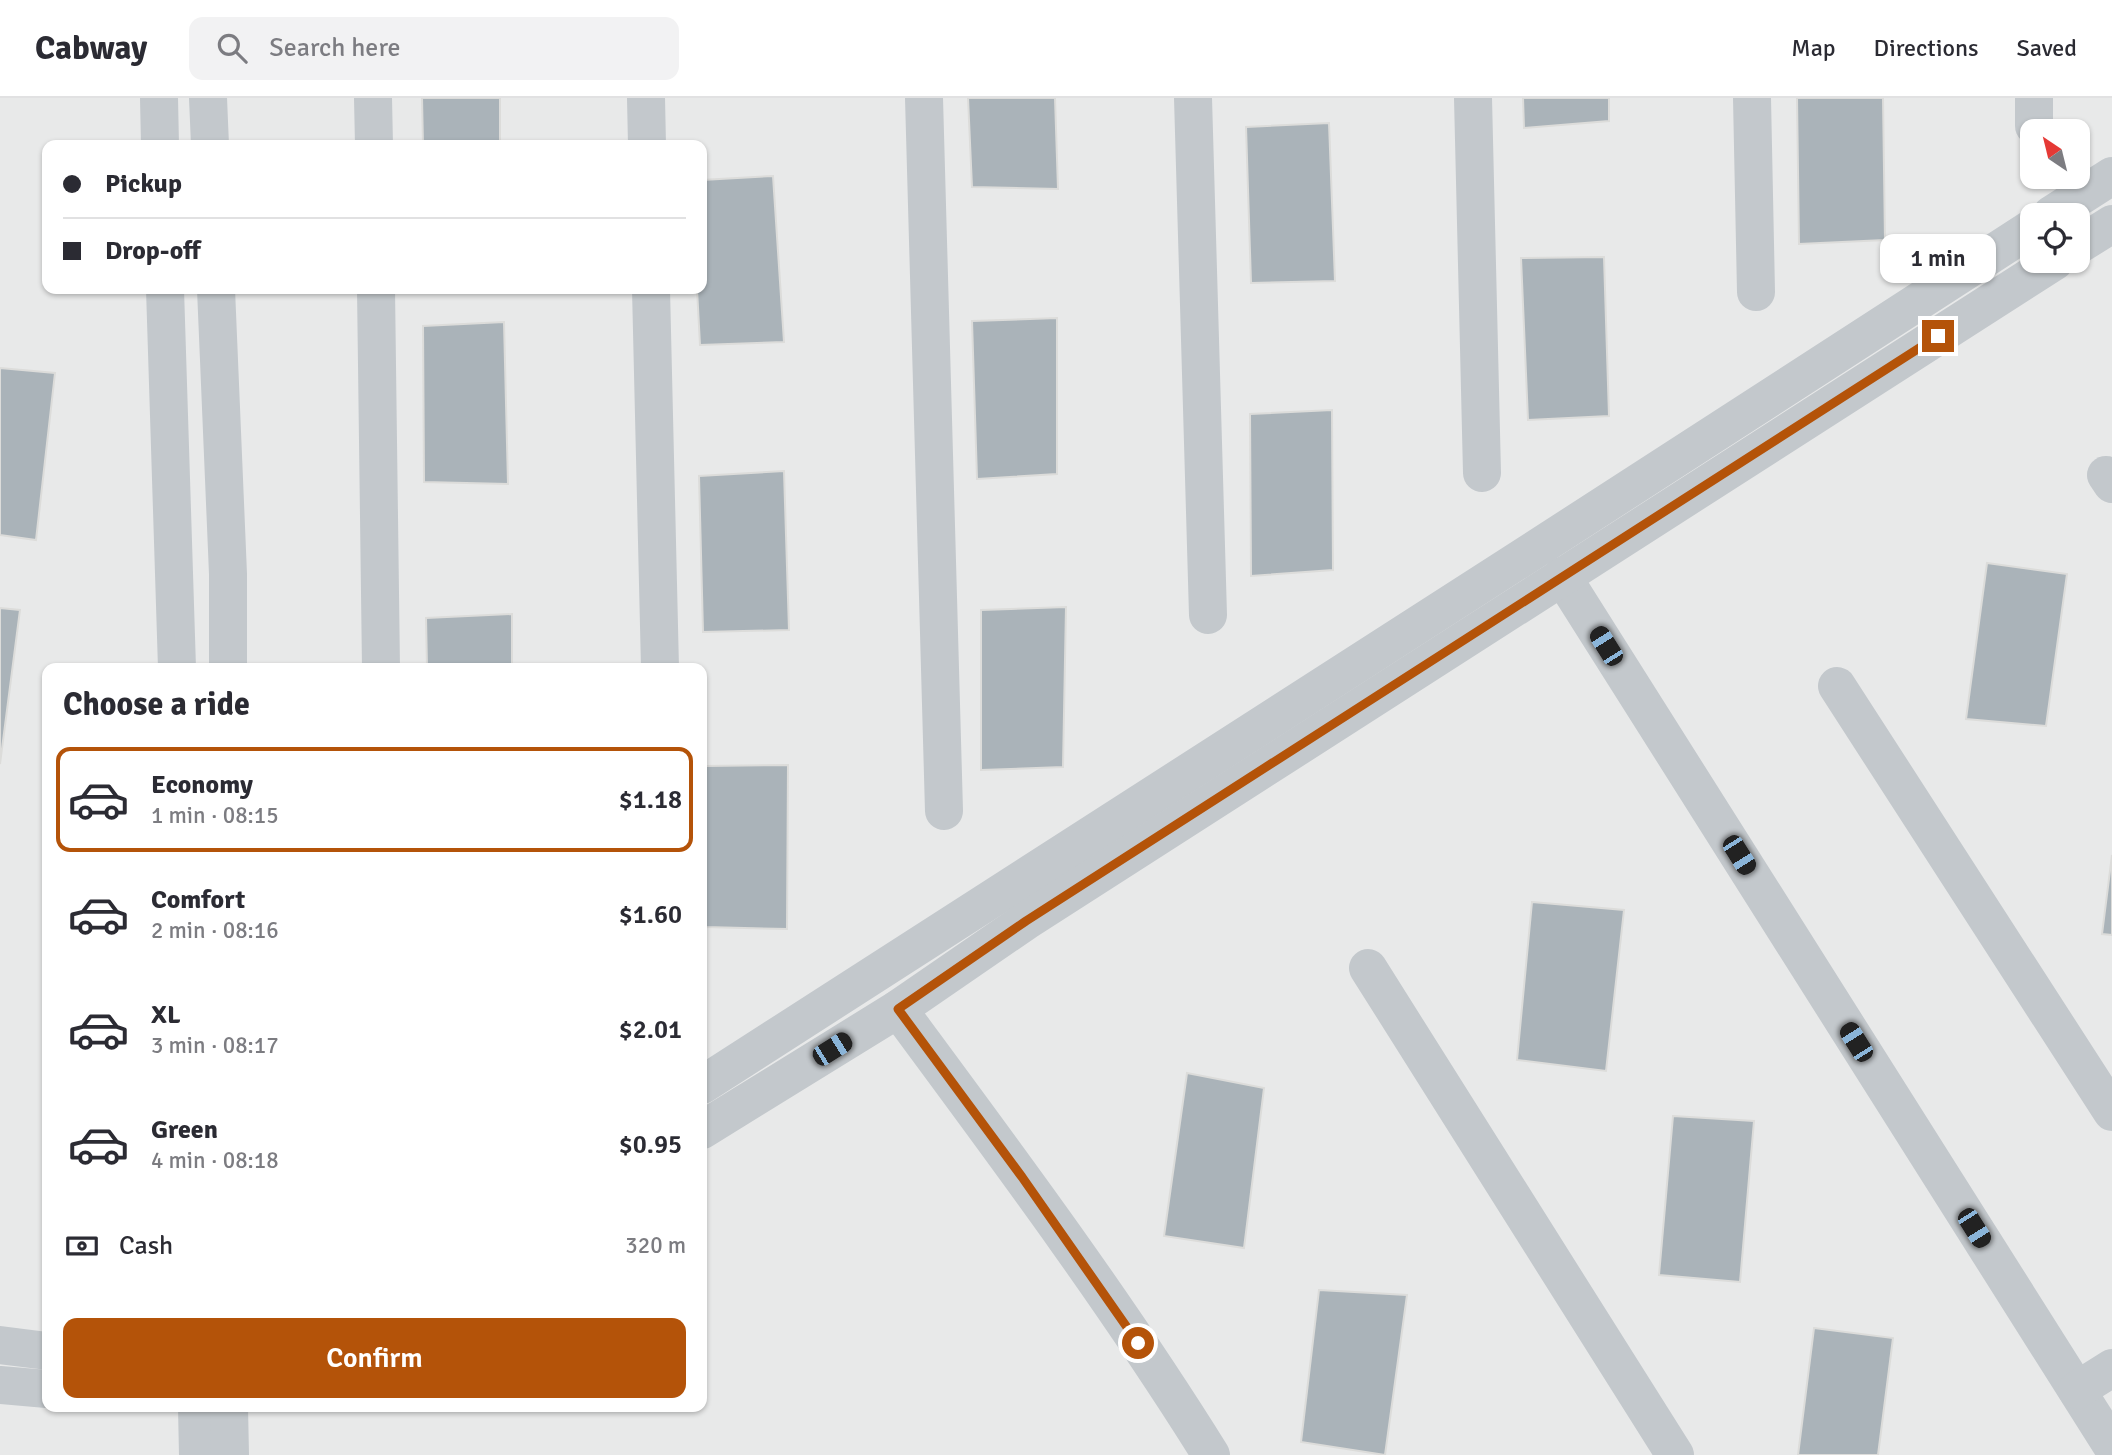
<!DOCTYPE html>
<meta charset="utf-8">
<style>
:root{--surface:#fff;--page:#f2f2f3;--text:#2b2b33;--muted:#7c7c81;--line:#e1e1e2;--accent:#b45309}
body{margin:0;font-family:Signika,sans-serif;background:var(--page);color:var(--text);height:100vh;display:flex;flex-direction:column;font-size:26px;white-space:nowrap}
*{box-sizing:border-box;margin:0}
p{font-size:23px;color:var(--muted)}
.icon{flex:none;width:38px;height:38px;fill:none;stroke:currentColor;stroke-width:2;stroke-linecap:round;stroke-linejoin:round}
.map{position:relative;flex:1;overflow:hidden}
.sheet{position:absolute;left:42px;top:565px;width:665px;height:749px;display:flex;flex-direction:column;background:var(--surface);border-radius:14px;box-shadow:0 2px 5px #0004}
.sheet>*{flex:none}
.guide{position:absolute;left:42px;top:42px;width:665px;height:154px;border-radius:14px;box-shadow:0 2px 5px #0004;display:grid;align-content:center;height:154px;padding:0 21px;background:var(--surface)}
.needle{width:46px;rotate:325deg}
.buttons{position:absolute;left:2020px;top:21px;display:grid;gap:14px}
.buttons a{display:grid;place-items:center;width:70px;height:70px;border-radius:14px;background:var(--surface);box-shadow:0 2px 5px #0004;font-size:35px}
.end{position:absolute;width:32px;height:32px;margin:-16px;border:9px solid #b45309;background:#fff;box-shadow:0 0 0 4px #fff}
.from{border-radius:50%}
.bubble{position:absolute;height:49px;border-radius:14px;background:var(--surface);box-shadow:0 2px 5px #0004;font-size:23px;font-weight:600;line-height:49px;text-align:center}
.car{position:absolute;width:21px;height:42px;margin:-21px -10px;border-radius:9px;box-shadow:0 0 5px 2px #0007;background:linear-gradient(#222 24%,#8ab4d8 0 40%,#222 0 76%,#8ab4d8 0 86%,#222 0)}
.guide b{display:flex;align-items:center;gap:24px;height:66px;font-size:26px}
.guide b+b{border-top:2px solid var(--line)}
.guide i{width:18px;height:18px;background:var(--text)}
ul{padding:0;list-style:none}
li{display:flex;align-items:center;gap:21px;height:105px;margin:0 14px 10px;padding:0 7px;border:4px solid transparent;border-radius:14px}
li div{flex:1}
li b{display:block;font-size:26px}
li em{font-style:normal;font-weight:600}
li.active{border-color:var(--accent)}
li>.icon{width:63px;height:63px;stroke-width:1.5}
h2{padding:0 21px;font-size:32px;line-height:84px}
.pay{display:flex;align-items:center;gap:18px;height:77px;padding:0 21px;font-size:26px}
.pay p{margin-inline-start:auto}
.primary-button{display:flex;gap:14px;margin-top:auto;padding:14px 21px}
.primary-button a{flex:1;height:80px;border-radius:14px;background:var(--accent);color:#fff;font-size:28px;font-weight:600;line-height:80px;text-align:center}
header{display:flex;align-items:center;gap:42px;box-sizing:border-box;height:98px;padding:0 35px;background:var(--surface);border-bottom:2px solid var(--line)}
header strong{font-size:33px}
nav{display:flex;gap:38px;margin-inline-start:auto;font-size:24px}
.search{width:490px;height:63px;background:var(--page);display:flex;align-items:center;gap:18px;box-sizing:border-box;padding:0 24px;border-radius:14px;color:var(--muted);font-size:26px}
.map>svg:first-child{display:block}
.built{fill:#e8e9e9;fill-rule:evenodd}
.building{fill:#aab3b9;stroke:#dcdcda;stroke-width:2}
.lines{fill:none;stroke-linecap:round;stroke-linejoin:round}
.minor{stroke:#c3c8cc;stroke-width:38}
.tertiary{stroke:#c3c8cc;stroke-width:38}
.route{stroke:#b45309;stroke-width:9}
</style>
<header>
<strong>Cabway</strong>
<div class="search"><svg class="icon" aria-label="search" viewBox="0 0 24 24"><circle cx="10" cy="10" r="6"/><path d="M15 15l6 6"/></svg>Search here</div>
<nav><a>Map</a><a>Directions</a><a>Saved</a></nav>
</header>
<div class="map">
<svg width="2112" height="1357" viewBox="0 0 2112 1357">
<rect width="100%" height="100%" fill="#fafaf8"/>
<path class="built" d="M0,0H2112V1357H0ZM2032,33H2077V79H2032ZM47,47H702V191H47ZM2032,117H2077V163H2032ZM47,570H702V1309H47Z"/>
<g class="building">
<path d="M422,0H500V47H423Z"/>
<path d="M968,0H1055L1058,91L972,89Z"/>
<path d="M1523,0H1609V23L1524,30Z"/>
<path d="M1797,0H1883L1885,142L1799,146Z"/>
<path d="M1329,25L1335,183L1251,185L1246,29Z"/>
<path d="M773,78L784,244L700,247L697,191H702V82Z"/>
<path d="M1604,159L1609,318L1528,322L1521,160Z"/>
<path d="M1057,220V376L977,381L972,223Z"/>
<path d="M504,224L508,386L424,384L423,228Z"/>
<path d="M0,270L55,275L36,442L0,437Z"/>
<path d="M1332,312L1333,472L1251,478L1250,316Z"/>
<path d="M784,373L789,532L703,534L699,378Z"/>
<path d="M1987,465L2067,476L2046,628L1966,621Z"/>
<path d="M1066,509L1063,669L981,672V512Z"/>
<path d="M0,510L20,512L0,666Z"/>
<path d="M512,516V570H427L426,520Z"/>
<path d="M788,667L787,831L705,829V668Z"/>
<path d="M2112,757V837L2102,836Z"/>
<path d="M1532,804L1624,812L1606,973L1517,962Z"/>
<path d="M1187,975L1264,990L1244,1150L1164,1138Z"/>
<path d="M1673,1018L1754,1023L1740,1184L1659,1177Z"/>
<path d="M1319,1192L1407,1197L1385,1357L1301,1344Z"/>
<path d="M1814,1230L1893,1240L1878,1357H1798Z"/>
</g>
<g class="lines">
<g class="minor">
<path d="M159,0L160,47"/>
<path d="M208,0L210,47"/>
<path d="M373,0L374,47"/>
<path d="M646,0L647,47"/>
<path d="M924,0L944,713"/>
<path d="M1193,0L1208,517"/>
<path d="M1473,0L1482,375"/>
<path d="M1752,0L1756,194"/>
<path d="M2034,28V0"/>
<path d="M165,191L177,570"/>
<path d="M216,191L228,476V570"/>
<path d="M376,191L381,570"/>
<path d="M651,191L660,570"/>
<path d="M2106,377L2112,386"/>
<path d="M1562,478L2112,1348"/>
<path d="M1837,588L2112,1014"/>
<path d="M1368,870L1675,1357"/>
<path d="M898,911C1006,1057 1115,1203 1211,1357"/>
<path d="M2077,1292L2112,1270"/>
<path d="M197,1309L198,1357"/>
<path d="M229,1309L230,1357"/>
</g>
<g class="tertiary">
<path d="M2051,117L2112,78"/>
<path d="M2077,148L2112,126"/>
<path d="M702,987L1542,447L2032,130"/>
<path d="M702,1032L898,911L1026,823L2055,163"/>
<path d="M0,1247L47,1253"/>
<path d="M0,1287L47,1291"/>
</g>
</g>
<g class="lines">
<path class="route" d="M1138,1245L1022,1079L898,911L1026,823L1938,238"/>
</g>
</svg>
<div class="buttons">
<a><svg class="needle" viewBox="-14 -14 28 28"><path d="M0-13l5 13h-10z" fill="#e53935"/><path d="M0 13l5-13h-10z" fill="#7c7c81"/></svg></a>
<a><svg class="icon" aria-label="locate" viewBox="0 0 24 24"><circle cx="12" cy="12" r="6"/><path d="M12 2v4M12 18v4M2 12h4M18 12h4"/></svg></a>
</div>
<i class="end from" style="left:1138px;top:1245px"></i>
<i class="end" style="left:1938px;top:238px"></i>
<div class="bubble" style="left:1880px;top:136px;width:116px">1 min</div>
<i class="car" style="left:1606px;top:548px;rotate:328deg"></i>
<i class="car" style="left:1739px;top:757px;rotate:148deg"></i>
<i class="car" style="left:1856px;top:944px;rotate:328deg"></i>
<i class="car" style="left:832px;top:951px;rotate:58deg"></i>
<i class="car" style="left:1974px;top:1130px;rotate:148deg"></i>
<div class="guide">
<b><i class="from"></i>Pickup</b>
<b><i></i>Drop-off</b>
</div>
<section class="sheet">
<h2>Choose a ride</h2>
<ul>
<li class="active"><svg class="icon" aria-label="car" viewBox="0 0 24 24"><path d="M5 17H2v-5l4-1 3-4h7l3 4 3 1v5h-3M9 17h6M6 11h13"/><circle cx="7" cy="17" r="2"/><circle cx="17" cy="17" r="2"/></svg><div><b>Economy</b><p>1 min · 08:15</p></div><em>$1.18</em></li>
<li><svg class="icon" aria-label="car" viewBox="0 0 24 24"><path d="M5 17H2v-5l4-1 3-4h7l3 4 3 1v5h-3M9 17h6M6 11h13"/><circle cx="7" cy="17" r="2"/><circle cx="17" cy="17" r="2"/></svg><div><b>Comfort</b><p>2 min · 08:16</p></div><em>$1.60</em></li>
<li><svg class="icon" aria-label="car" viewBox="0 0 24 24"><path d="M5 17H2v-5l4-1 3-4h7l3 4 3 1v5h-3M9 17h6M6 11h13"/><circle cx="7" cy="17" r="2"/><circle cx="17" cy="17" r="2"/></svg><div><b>XL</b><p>3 min · 08:17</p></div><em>$2.01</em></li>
<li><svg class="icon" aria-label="car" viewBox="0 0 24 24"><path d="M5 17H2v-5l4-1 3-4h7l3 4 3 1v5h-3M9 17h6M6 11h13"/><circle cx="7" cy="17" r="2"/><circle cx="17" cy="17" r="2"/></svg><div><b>Green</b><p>4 min · 08:18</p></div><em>$0.95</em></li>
</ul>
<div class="pay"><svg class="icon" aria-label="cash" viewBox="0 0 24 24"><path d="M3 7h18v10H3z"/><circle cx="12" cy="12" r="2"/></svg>Cash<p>320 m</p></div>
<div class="primary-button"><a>Confirm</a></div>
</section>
</div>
